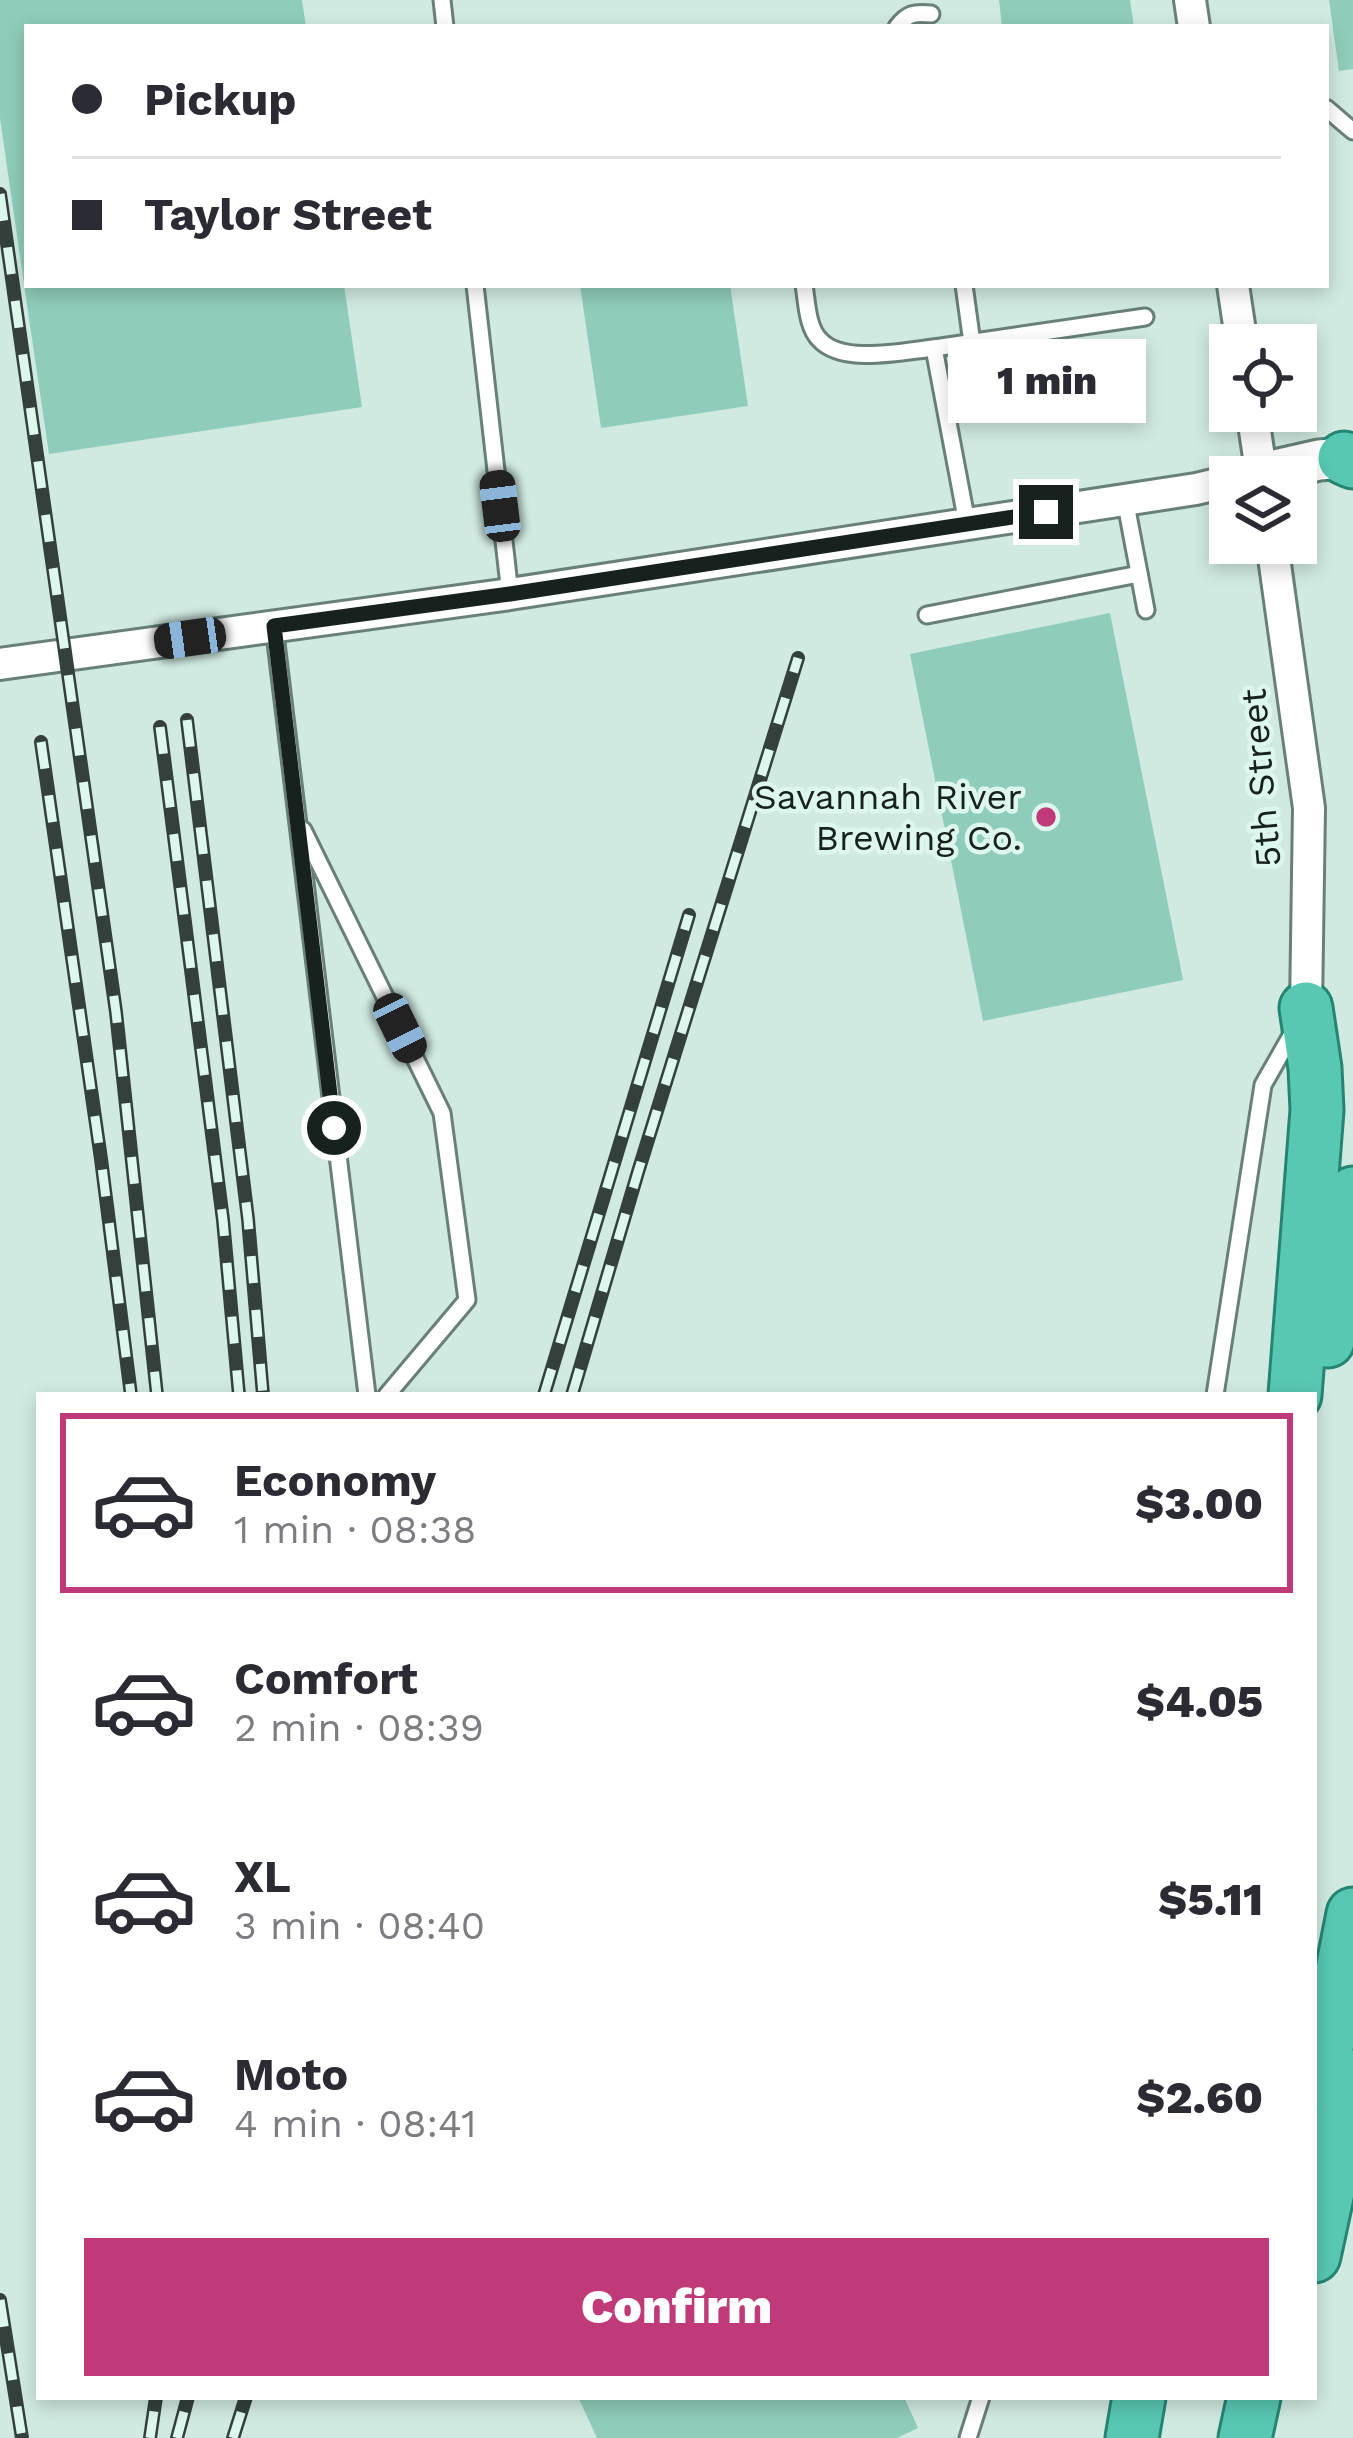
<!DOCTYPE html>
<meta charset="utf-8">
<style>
:root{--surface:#fff;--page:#f2f2f3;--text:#2b2b33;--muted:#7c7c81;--line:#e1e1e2;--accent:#c03978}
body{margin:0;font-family:"Work Sans",sans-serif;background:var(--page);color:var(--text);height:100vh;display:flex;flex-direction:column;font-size:45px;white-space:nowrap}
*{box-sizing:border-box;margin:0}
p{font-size:39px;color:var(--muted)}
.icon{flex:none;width:66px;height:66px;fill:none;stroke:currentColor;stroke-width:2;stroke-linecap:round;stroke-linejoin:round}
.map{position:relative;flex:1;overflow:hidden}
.drawer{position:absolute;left:36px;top:1392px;width:1281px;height:1008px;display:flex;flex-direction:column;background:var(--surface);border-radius:0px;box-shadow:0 6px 18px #0003}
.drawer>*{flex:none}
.guide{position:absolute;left:24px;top:24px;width:1305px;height:264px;border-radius:0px;box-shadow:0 6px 18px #0003;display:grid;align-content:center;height:264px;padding:0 48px;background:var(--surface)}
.buttons{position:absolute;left:1209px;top:324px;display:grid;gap:24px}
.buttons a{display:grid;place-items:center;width:108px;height:108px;border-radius:0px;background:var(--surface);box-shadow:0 6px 18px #0003;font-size:60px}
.end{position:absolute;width:54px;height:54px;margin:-27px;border:15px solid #17211e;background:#fff;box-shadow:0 0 0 6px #fff}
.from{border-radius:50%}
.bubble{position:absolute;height:84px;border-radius:0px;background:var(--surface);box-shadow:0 6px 18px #0003;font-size:39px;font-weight:800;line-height:84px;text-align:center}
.car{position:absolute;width:36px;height:72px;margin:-36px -18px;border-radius:15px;box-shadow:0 0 9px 3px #0007;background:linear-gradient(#222 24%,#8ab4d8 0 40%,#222 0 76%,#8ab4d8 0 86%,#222 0)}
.guide b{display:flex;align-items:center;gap:42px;height:114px;font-size:45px}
.guide b+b{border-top:3px solid var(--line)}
.guide i{width:30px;height:30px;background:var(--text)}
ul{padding:21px 0 0;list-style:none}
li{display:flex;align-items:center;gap:36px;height:180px;margin:0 24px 18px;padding:0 24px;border:6px solid transparent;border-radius:0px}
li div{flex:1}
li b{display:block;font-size:45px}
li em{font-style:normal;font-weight:800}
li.on{border-color:var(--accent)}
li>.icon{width:108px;height:108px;stroke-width:1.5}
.cta{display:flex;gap:24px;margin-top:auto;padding:24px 48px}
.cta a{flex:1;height:138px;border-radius:0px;background:var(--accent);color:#fff;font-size:48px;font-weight:800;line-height:138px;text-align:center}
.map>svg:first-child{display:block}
.building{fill:#8fccbb}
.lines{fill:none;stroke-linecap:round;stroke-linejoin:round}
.service-casing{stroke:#688079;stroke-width:21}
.minor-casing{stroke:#688079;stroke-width:36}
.tertiary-casing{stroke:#688079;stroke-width:45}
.trunk-casing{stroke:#268572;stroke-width:57}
.service{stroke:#fff;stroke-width:15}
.minor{stroke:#fff;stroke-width:30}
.tertiary{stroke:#fff;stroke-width:39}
.trunk{stroke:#58c8b3;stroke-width:51}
.rail-casing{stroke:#33403c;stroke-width:14}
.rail{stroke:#ddf7ef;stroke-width:9;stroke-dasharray:27;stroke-linecap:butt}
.route{stroke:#17211e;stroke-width:15}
.poi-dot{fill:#c03978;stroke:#ddf7ef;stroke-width:4.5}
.labels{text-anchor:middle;stroke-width:9;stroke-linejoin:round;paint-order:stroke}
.street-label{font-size:36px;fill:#17211e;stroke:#ddf7ef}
.poi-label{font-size:36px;fill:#17211e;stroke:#ddf7ef;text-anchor:end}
</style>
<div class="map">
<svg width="1353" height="2438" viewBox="0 0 1353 2438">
<rect width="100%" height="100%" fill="#d0eae2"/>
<g class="building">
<path d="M0,0H302L306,27H27V284H24L0,118Z"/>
<path d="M999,0H1130L1134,27H1002Z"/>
<path d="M1329,0H1353V69L1339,71Z"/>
<path d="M24,285H344L362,407L49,454Z"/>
<path d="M580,285H730L748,406L601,428Z"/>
<path d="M1110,613L1183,980L983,1021L910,654Z"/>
<path d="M578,2397H904L918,2428L897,2438H597Z"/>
</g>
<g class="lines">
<g class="service-casing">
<g id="service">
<path d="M442,0L445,27"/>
<path d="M897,27C907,14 914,12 931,14"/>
<path d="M1326,108L1353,131"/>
<path d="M475,285L510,594"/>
<path d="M804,285C807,303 807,327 820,340C843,365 904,351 934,348"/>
<path d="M964,285L972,343"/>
<path d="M1125,499L1146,610"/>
<path d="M967,523L934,348L1145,317"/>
<path d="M927,615L1139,574"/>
<path d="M274,626L367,1395"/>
<path d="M303,830L442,1113L467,1300L387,1395"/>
<path d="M1215,1395L1263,1085L1296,1027"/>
<path d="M968,2438L981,2397"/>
</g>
</g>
<g class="minor-casing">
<g id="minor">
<path d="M1190,0L1194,27"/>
<path d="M1233,285L1242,345"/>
<path d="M1252,411L1262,477"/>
<path d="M1272,543L1309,808L1306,1008"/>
<path d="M0,664L510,594L1196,489L1230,481"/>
</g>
</g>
<g class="tertiary-casing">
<path id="tertiary" d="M1262,473L1319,460L1344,458"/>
</g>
<g class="trunk-casing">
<g id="trunk">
<path d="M1344,458L1353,462"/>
<path d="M1328,1341L1353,1193"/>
<path d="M1295,1395L1317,1110L1315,1068L1306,1008"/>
<path d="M1314,2114L1353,1914"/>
<path d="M1314,2256L1353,2076"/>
<path d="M1132,2438L1139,2397"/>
<path d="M1245,2438L1254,2397"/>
</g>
</g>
<use href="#service" class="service"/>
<use href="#minor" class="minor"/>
<use href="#tertiary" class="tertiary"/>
<use href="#trunk" class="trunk"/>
<g class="rail-casing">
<g id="rail">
<path d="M0,194L116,1012L157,1395"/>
<path d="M187,720L248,1219L263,1395"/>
<path d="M160,727L223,1220L239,1395"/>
<path d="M41,742L101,1159L131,1395"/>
<path d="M544,1395L689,915"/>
<path d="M572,1395L638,1172L798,658"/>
<path d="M0,2300L22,2438"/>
<path d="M150,2438L156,2397"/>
<path d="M177,2438L188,2397"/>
<path d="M233,2438L246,2397"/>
</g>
</g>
<use href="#rail" class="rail"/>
</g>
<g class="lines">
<path class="route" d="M334,1128L274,626L510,594L1046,512"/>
</g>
<circle class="poi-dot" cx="1046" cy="817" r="12"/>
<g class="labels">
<g class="street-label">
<text transform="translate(1260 778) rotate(-95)" y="13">5th Street</text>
</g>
<g class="poi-label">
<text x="1022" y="809">Savannah River<tspan x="1022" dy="41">Brewing Co.</tspan></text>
</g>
</g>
</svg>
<div class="buttons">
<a><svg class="icon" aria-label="locate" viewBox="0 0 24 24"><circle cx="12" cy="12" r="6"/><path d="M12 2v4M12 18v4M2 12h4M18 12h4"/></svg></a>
<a><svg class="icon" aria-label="layers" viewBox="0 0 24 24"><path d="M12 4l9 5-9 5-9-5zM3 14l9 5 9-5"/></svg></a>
</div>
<i class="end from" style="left:334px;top:1128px"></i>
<i class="end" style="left:1046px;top:512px"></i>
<div class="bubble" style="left:948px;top:339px;width:198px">1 min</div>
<i class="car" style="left:500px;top:506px;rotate:353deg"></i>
<i class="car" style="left:190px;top:638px;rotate:262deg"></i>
<i class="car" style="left:400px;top:1028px;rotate:154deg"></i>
<div class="guide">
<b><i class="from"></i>Pickup</b>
<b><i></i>Taylor Street</b>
</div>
<section class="drawer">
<ul>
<li class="on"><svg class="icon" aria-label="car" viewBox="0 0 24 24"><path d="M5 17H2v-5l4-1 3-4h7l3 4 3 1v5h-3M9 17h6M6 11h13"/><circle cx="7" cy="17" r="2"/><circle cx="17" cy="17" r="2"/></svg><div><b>Economy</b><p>1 min · 08:38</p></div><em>$3.00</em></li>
<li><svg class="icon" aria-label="car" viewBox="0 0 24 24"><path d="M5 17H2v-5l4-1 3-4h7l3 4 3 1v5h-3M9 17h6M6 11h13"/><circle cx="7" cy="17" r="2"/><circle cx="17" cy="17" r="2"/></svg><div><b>Comfort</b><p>2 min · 08:39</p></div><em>$4.05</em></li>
<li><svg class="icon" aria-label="car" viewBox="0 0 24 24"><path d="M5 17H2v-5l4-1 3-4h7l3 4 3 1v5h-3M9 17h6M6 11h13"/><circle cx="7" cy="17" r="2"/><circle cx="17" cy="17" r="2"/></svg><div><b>XL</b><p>3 min · 08:40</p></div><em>$5.11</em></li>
<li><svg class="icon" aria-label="car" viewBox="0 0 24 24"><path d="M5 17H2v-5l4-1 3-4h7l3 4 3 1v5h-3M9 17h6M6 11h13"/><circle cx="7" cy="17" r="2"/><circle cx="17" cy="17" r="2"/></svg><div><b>Moto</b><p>4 min · 08:41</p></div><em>$2.60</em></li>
</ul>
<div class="cta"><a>Confirm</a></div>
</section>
</div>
